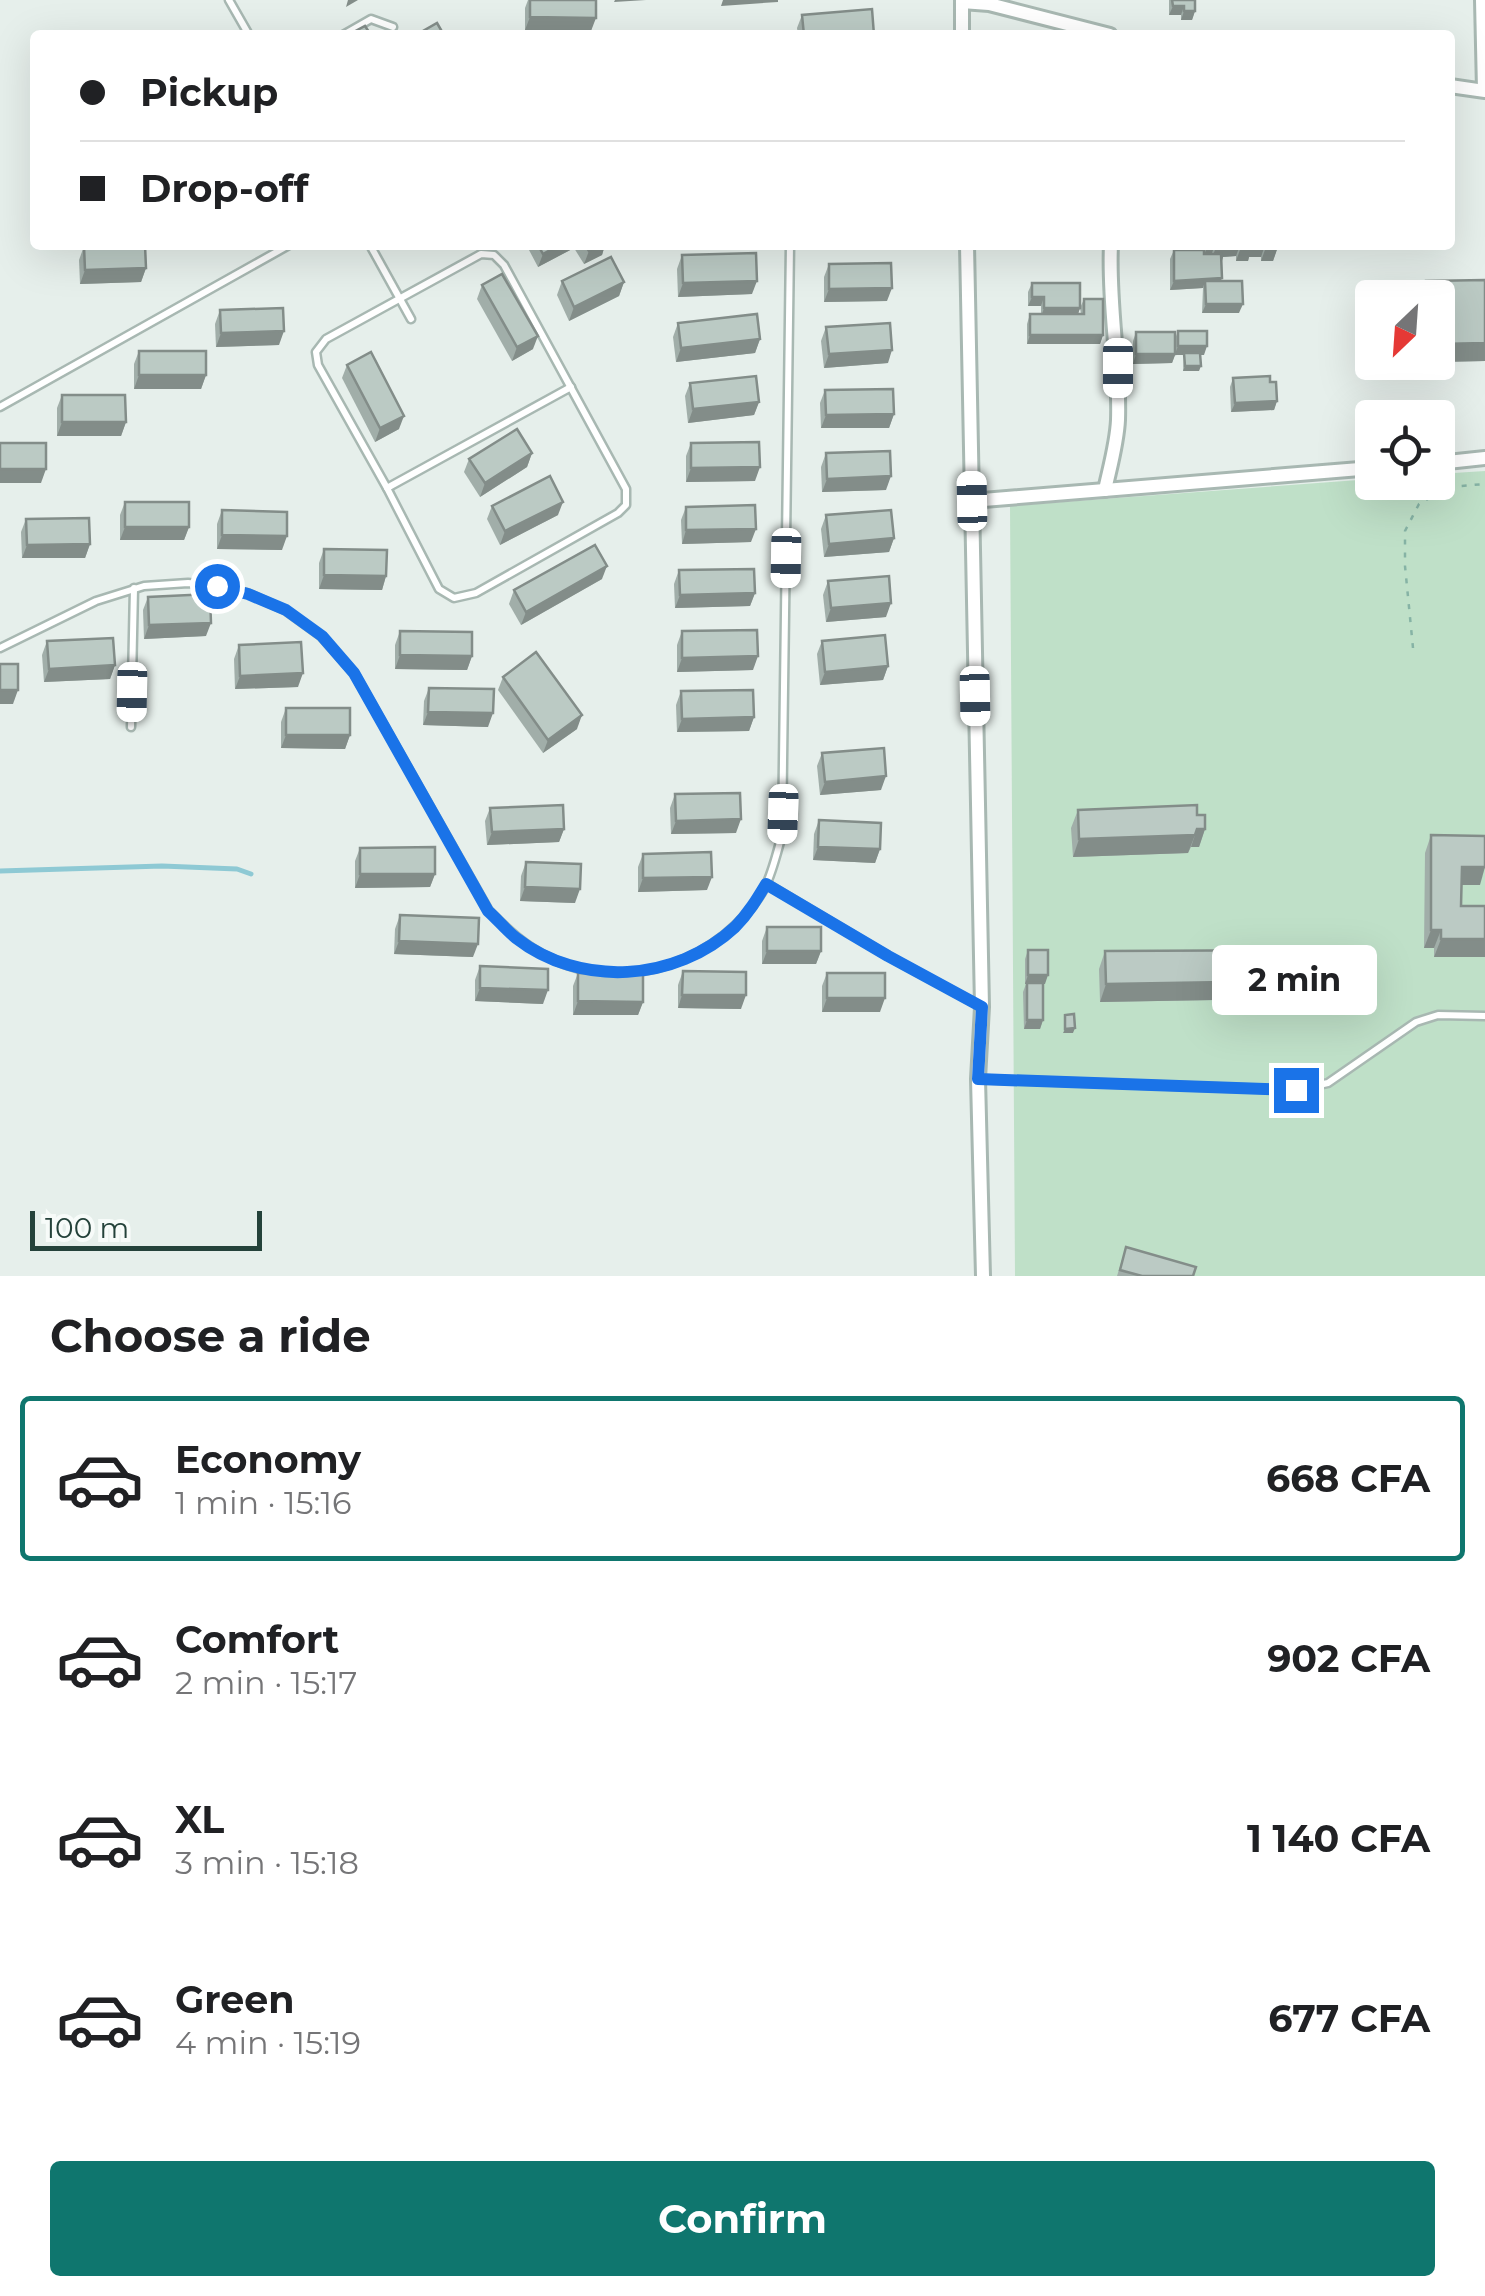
<!DOCTYPE html>
<meta charset="utf-8">
<style>
:root{--surface:#fff;--page:#f2f2f2;--text:#202124;--muted:#757577;--line:#e0e0e0;--accent:#0f766e}
body{margin:0;font-family:Montserrat,sans-serif;background:var(--page);color:var(--text);height:100vh;display:flex;flex-direction:column;font-size:38px;white-space:nowrap}
*{box-sizing:border-box;margin:0}
p{font-size:32px;color:var(--muted)}
.icon{flex:none;width:55px;height:55px;fill:none;stroke:currentColor;stroke-width:2;stroke-linecap:round;stroke-linejoin:round}
.map{position:relative;height:1276px;overflow:hidden}
.side{display:flex;flex-direction:column;background:var(--surface);flex:1}
.side>*{flex:none}
.top-card{position:absolute;left:30px;top:30px;width:1425px;height:220px;border-radius:10px;box-shadow:0 10px 40px #0002;display:grid;align-content:center;height:220px;padding:0 50px;background:var(--surface)}
.needle{width:65px;rotate:205deg}
.buttons{position:absolute;left:1355px;top:280px;display:grid;gap:20px}
.buttons a{display:grid;place-items:center;width:100px;height:100px;border-radius:10px;background:var(--surface);box-shadow:0 10px 40px #0002;font-size:50px}
.scale{position:absolute;left:30px;bottom:25px;width:232px;box-sizing:border-box;padding-left:10px;border:5px solid #24423a;border-top:0;font-size:28px;line-height:35px;white-space:nowrap;color:#24423a;-webkit-text-stroke:8px #f7fbf9;paint-order:stroke}
.end{position:absolute;width:45px;height:45px;margin:-22px;border:12px solid #1a73e8;background:#fff;box-shadow:0 0 0 5px #fff}
.from{border-radius:50%}
.bubble{position:absolute;height:70px;border-radius:10px;background:var(--surface);box-shadow:0 10px 40px #0002;font-size:32px;font-weight:700;line-height:70px;text-align:center}
.car{position:absolute;width:30px;height:60px;margin:-30px -15px;border-radius:12px;box-shadow:0 0 8px 2px #0007;background:linear-gradient(#fff 24%,#345 0 40%,#fff 0 76%,#345 0 86%,#fff 0)}
.top-card b{display:flex;align-items:center;gap:35px;height:95px;font-size:38px}
.top-card b+b{border-top:2px solid var(--line)}
.top-card i{width:25px;height:25px;background:var(--text)}
ul{padding:0;list-style:none}
li{display:flex;align-items:center;gap:30px;height:165px;margin:0 20px 15px;padding:0 30px;border:5px solid transparent;border-radius:10px}
li div{flex:1}
li b{display:block;font-size:38px}
li em{font-style:normal;font-weight:700}
li.current{border-color:var(--accent)}
li>.icon{width:90px;height:90px;stroke-width:1.5}
h2{padding:0 50px;font-size:45px;line-height:120px}
.button{display:flex;gap:20px;margin-top:auto;padding:20px 50px}
.button a{flex:1;height:115px;border-radius:10px;background:var(--accent);color:#fff;font-size:40px;font-weight:700;line-height:115px;text-align:center}
.map>svg:first-child{display:block}
.grass{fill:#bfe0c8}
.lines{fill:none;stroke-linecap:round;stroke-linejoin:round}
.stream{stroke:#8ec9d4;stroke-width:5}
.lane-casing{stroke:#a8b8b2;stroke-width:11}
.street-casing{stroke:#a8b8b2;stroke-width:18}
.path{stroke:#86b3a5;stroke-width:2.5;stroke-dasharray:5 8;stroke-linecap:butt}
.lane{stroke:#fff;stroke-width:6}
.street{stroke:#fff;stroke-width:12}
.wall{fill:#a1aea9}
.shaded-wall{fill:#838d89}
.building{fill:#bbcac4;stroke:#838d89;stroke-width:2.5}
.route{stroke:#1a73e8;stroke-width:12}
</style>
<div class="map">
<svg width="1485" height="1276" viewBox="0 0 1485 1276">
<rect width="100%" height="100%" fill="#e6efeb"/>
<path class="grass" d="M1485,471V1276H1015L1010,506L1372,479V482H1438V474Z"/>
<g class="lines">
<path class="stream" d="M0,871L162,866L237,869L251,874"/>
<g class="lane-casing">
<g id="lane">
<path d="M229,0L249,35"/>
<path d="M343,35L371,19L393,27"/>
<path d="M370,245L411,319"/>
<path d="M481,254L494,255L504,265L626,489V505L618,513L476,593L454,598L439,589L387,488L318,365L316,352L326,339Z"/>
<path d="M0,407L289,245"/>
<path d="M387,488L571,387"/>
<path d="M0,648L96,601L144,586L188,583L217,586L247,593L285,610L321,636L354,673L489,911C508,930 526,947 550,958C626,996 725,960 765,887C773,871 777,852 782,835L790,245"/>
<path d="M131,727L134,588"/>
<path d="M767,884L888,956L982,1007"/>
<path d="M978,1079L1296,1090L1328,1083L1416,1022L1438,1015L1485,1016"/>
</g>
</g>
<g class="street-casing">
<g id="street">
<path d="M962,0V35"/>
<path d="M1482,0L1484,90"/>
<path d="M962,2L989,4L1110,35"/>
<path d="M1450,86L1485,91"/>
<path d="M967,245L982,1007L978,1079L983,1276"/>
<path d="M1438,463L1485,458"/>
<path d="M1105,490C1110,467 1117,443 1118,420C1120,361 1108,303 1111,245"/>
<path d="M971,501L1372,468"/>
</g>
</g>
<path class="path" d="M1413,648L1405,566V531L1419,504L1449,487L1485,484"/>
<use href="#lane" class="lane"/>
<use href="#street" class="street"/>
</g>
<g class="wall">
<path d="M528,0H596L591,31L525,30V8Z"/>
<path d="M1169,0H1195V11L1192,20H1181V15H1169Z"/>
<path d="M802,15L874,35H798L797,28Z"/>
<path d="M531,245H605L602,255L584,264L574,248L538,267L529,250Z"/>
<path d="M1203,245H1278L1273,261H1261V257H1249L1248,261H1236V256L1223,257L1221,261V281L1239,313H1202L1203,288L1170,290V259L1174,250H1203Z"/>
<path d="M84,246L146,268L141,282L80,284L79,260Z"/>
<path d="M682,255L752,294L678,297L677,269Z"/>
<path d="M829,264L887,301L824,302V277Z"/>
<path d="M1485,280V361L1438,362V298H1420L1426,281Z"/>
<path d="M562,281L624,282L619,296L569,321L557,295Z"/>
<path d="M1032,283L1080,308L1078,314H1081L1080,308L1084,299L1103,335L1100,344H1027V324L1030,314H1041V306H1028V292Z"/>
<path d="M482,285L533,349L512,361L477,299Z"/>
<path d="M220,310L279,345L216,347L215,324Z"/>
<path d="M678,323L760,339L755,353L676,362L673,337Z"/>
<path d="M826,327L888,363L824,368L821,341Z"/>
<path d="M1178,331L1204,355H1200L1199,371H1183L1184,355H1175L1172,363L1133,364V341L1136,332L1175,339Z"/>
<path d="M139,351L206,375L201,389H134V364Z"/>
<path d="M347,365L399,429L375,442L342,378Z"/>
<path d="M1233,378L1270,382L1277,401L1274,410L1231,412L1230,387Z"/>
<path d="M690,383L759,402L754,415L688,423L685,396Z"/>
<path d="M825,390L894,414L889,428H821L820,403Z"/>
<path d="M62,395L126,422L121,436H57V408Z"/>
<path d="M691,443L755,481L686,482V456Z"/>
<path d="M532,453L527,467L480,497L464,472L469,459Z"/>
<path d="M826,453L886,490L822,492L821,467Z"/>
<path d="M125,502L189,527L184,540H120V515Z"/>
<path d="M492,506L558,515L500,545L487,519Z"/>
<path d="M686,507L751,542L682,544L681,520Z"/>
<path d="M222,510L282,550L217,549V524Z"/>
<path d="M826,515L894,538L889,552L824,557L821,529Z"/>
<path d="M26,519L90,544L85,558H22L21,532Z"/>
<path d="M324,549L386,576L382,590L319,589V563Z"/>
<path d="M679,570L755,593L750,606L675,608L674,584Z"/>
<path d="M602,579L521,625L509,604L514,590Z"/>
<path d="M828,581L886,617L826,622L823,595Z"/>
<path d="M148,597L206,636L144,639L143,610Z"/>
<path d="M400,631L472,656L467,670L395,669V645Z"/>
<path d="M682,631L753,670L677,672V645Z"/>
<path d="M47,641L115,665L110,679L44,682L42,655Z"/>
<path d="M822,641L888,666L883,680L820,685L817,654Z"/>
<path d="M239,645L298,687L235,689L234,659Z"/>
<path d="M503,677L577,729L543,753L498,690Z"/>
<path d="M429,688L488,727L423,725L424,701Z"/>
<path d="M681,691L754,717L749,731L677,732L676,705Z"/>
<path d="M286,708L350,735L345,749L281,748V722Z"/>
<path d="M822,753L881,790L820,795L817,766Z"/>
<path d="M675,794L736,833L671,834L670,808Z"/>
<path d="M490,808L564,829L559,842L487,845L485,821Z"/>
<path d="M1078,810L1197,815L1205,829L1199,847H1191L1188,853L1073,857L1071,828Z"/>
<path d="M819,820L880,849L875,863L813,860L814,834Z"/>
<path d="M1431,835L1480,885H1462L1461,906L1485,957H1434V948H1424L1425,853Z"/>
<path d="M360,848L435,874L430,887L355,888V861Z"/>
<path d="M643,854L707,890L638,892V867Z"/>
<path d="M526,862L575,903L520,901L521,876Z"/>
<path d="M400,915L473,957L394,954L395,929Z"/>
<path d="M767,927L821,951L816,964H762V941Z"/>
<path d="M1028,950L1045,984H1043V1020L1040,1029H1024L1023,992L1026,984H1025V959Z"/>
<path d="M1105,951L1337,980L1330,998L1100,1002L1099,969Z"/>
<path d="M480,966L543,1004L475,1001V980Z"/>
<path d="M683,971L741,1009L678,1008V985Z"/>
<path d="M578,973L643,1002L638,1015H573V986Z"/>
<path d="M827,973L880,1012H822V986Z"/>
<path d="M1126,1247L1193,1276H1117Z"/>
</g>
<g class="shaded-wall">
<path d="M348,0H358L346,7Z"/>
<path d="M615,0H646L614,2Z"/>
<path d="M723,0H778V2L721,6Z"/>
<path d="M1173,6H1184L1181,15H1169Z"/>
<path d="M1184,11H1195L1192,20H1181Z"/>
<path d="M530,17L596,18L591,31L525,30Z"/>
<path d="M559,245H575L574,248L538,267L543,254Z"/>
<path d="M600,245H605L602,255L584,264L589,251Z"/>
<path d="M1208,245H1215L1210,258H1203Z"/>
<path d="M1226,245H1240L1236,256L1223,257L1222,261H1211L1216,247Z"/>
<path d="M1252,245H1265L1261,257H1249L1248,261H1236L1241,247Z"/>
<path d="M1266,247H1278L1273,261H1261Z"/>
<path d="M146,268L141,282L80,284L85,270Z"/>
<path d="M1222,278L1218,288L1205,281L1203,288L1170,290L1174,281Z"/>
<path d="M757,281L752,294L678,297L683,283Z"/>
<path d="M624,282L619,296L569,321L574,307Z"/>
<path d="M892,288L887,301L824,302L829,289Z"/>
<path d="M1032,297H1044L1041,306H1028Z"/>
<path d="M1206,304H1243L1239,313H1202Z"/>
<path d="M1044,308H1080L1077,317H1041Z"/>
<path d="M284,331L279,345L216,347L221,333Z"/>
<path d="M1030,335H1103L1100,344H1027Z"/>
<path d="M538,336L533,349L512,361L517,347Z"/>
<path d="M760,339L755,353L676,362L681,348Z"/>
<path d="M1485,343V361L1438,362V344Z"/>
<path d="M1178,346H1207L1204,355H1175L1172,363L1133,364L1136,354H1175Z"/>
<path d="M892,350L888,363L824,368L829,354Z"/>
<path d="M1185,366H1201L1199,371H1183Z"/>
<path d="M139,375H206L201,389H134Z"/>
<path d="M1277,401L1274,410L1231,412L1235,403Z"/>
<path d="M759,402L754,415L688,423L693,409Z"/>
<path d="M894,414L889,428H821L826,415Z"/>
<path d="M404,416L399,429L375,442L380,428Z"/>
<path d="M62,422H126L121,436H57Z"/>
<path d="M532,453L527,467L480,497L485,483Z"/>
<path d="M760,467L755,481L686,482L691,468Z"/>
<path d="M0,469H46L41,483H0Z"/>
<path d="M891,476L886,490L822,492L827,479Z"/>
<path d="M563,502L558,515L500,545L505,531Z"/>
<path d="M125,527H189L184,540H120Z"/>
<path d="M756,529L751,542L682,544L686,530Z"/>
<path d="M222,535L287,536L282,550L217,549Z"/>
<path d="M894,538L889,552L824,557L829,544Z"/>
<path d="M90,544L85,558H22L27,545Z"/>
<path d="M607,566L602,579L521,625L526,612Z"/>
<path d="M324,575L386,576L382,590L319,589Z"/>
<path d="M755,593L750,606L675,608L680,595Z"/>
<path d="M891,603L886,617L826,622L831,608Z"/>
<path d="M211,623L206,636L144,639L149,625Z"/>
<path d="M400,655L472,656L467,670L395,669Z"/>
<path d="M758,656L753,670L677,672L682,658Z"/>
<path d="M115,665L110,679L44,682L49,669Z"/>
<path d="M888,666L883,680L820,685L825,672Z"/>
<path d="M303,673L298,687L235,689L240,676Z"/>
<path d="M0,690H18L13,704H0Z"/>
<path d="M428,712L493,713L488,727L423,725Z"/>
<path d="M582,715L577,729L543,753L548,740Z"/>
<path d="M754,717L749,731L677,732L682,719Z"/>
<path d="M286,735H350L345,749L281,748Z"/>
<path d="M886,776L881,790L820,795L825,782Z"/>
<path d="M741,819L736,833L671,834L676,821Z"/>
<path d="M564,829L559,842L487,845L492,832Z"/>
<path d="M1197,829H1205L1199,847H1191Z"/>
<path d="M1195,835L1188,853L1073,857L1079,839Z"/>
<path d="M818,847L880,849L875,863L813,860Z"/>
<path d="M1462,867H1485L1480,885H1455Z"/>
<path d="M360,874H435L430,887L355,888Z"/>
<path d="M712,877L707,890L638,892L643,878Z"/>
<path d="M525,887L580,889L575,903L520,901Z"/>
<path d="M1431,930H1441L1434,948H1424Z"/>
<path d="M1441,939H1485V957H1434Z"/>
<path d="M399,941L478,944L473,957L394,954Z"/>
<path d="M767,951H821L816,964H762Z"/>
<path d="M1028,975H1048L1045,984H1025Z"/>
<path d="M1337,980L1330,998L1100,1002L1106,984Z"/>
<path d="M480,988L548,990L543,1004L475,1001Z"/>
<path d="M682,995H746L741,1009L678,1008Z"/>
<path d="M827,998H885L880,1012H822Z"/>
<path d="M578,1001L643,1002L638,1015H573Z"/>
<path d="M1027,1020H1043L1040,1029H1024Z"/>
<path d="M1075,1028L1073,1033H1063L1065,1029Z"/>
</g>
<g class="building">
<path d="M530,0H596V18L530,17Z"/>
<path d="M1172,0H1195V11H1184V6H1173Z"/>
<path d="M872,9L874,35H804L802,15Z"/>
<path d="M437,23L444,35H416Z"/>
<path d="M365,26L371,35H348Z"/>
<path d="M145,245L146,268L85,270L84,246Z"/>
<path d="M538,245H559L543,254Z"/>
<path d="M585,245H600L589,251Z"/>
<path d="M1174,250H1204V254H1221L1222,278L1174,281Z"/>
<path d="M756,253L757,281L683,283L682,255Z"/>
<path d="M611,257L624,282L574,307L562,281Z"/>
<path d="M891,263L892,288L829,289V264Z"/>
<path d="M502,274L538,336L517,347L482,285Z"/>
<path d="M1485,280V343L1438,344V298H1426V281Z"/>
<path d="M1205,281H1242L1243,304H1206Z"/>
<path d="M1032,283H1080V308H1044V297H1032Z"/>
<path d="M1084,299H1103V335H1030V314H1084Z"/>
<path d="M283,308L284,331L221,333L220,310Z"/>
<path d="M757,314L760,339L681,348L678,323Z"/>
<path d="M890,323L892,350L829,354L826,327Z"/>
<rect x="1178" y="331" width="29" height="15"/>
<rect x="1136" y="332" width="39" height="22"/>
<rect x="139" y="351" width="67" height="24"/>
<path d="M371,352L404,416L380,428L347,365Z"/>
<path d="M1184,353H1200L1201,366H1185Z"/>
<path d="M756,376L759,402L693,409L690,383Z"/>
<path d="M1270,376V382H1276L1277,401L1235,403L1233,378Z"/>
<path d="M893,389L894,414L826,415L825,390Z"/>
<path d="M62,395H125L126,422H62Z"/>
<path d="M517,429L532,453L485,483L469,459Z"/>
<path d="M759,442L760,467L691,468V443Z"/>
<rect x="0" y="443" width="46" height="26"/>
<path d="M890,451L891,476L827,479L826,453Z"/>
<path d="M550,476L563,502L505,531L492,506Z"/>
<rect x="125" y="502" width="64" height="25"/>
<path d="M755,505L756,529L686,530V507Z"/>
<path d="M222,510L287,512V536L222,535Z"/>
<path d="M891,510L894,538L829,544L826,515Z"/>
<path d="M89,518L90,544L27,545L26,519Z"/>
<path d="M595,545L607,566L526,612L514,590Z"/>
<path d="M324,549L387,550L386,576L324,575Z"/>
<path d="M754,569L755,593L680,595L679,570Z"/>
<path d="M889,576L891,603L831,608L828,581Z"/>
<path d="M210,594L211,623L149,625L148,597Z"/>
<path d="M757,630L758,656L682,658V631Z"/>
<path d="M400,631L472,632V656L400,655Z"/>
<path d="M885,635L888,666L825,672L822,641Z"/>
<path d="M113,638L115,665L49,669L47,641Z"/>
<path d="M301,642L303,673L240,676L239,645Z"/>
<path d="M536,652L582,715L548,740L503,677Z"/>
<rect x="0" y="664" width="18" height="26"/>
<path d="M429,688L494,689L493,713L428,712Z"/>
<path d="M753,690L754,717L682,719L681,691Z"/>
<rect x="286" y="708" width="64" height="27"/>
<path d="M884,748L886,776L825,782L822,753Z"/>
<path d="M740,793L741,819L676,821L675,794Z"/>
<path d="M563,805L564,829L492,832L490,808Z"/>
<path d="M1197,805V815H1205V829H1197L1195,835L1079,839L1078,810Z"/>
<path d="M819,820L881,823L880,849L818,847Z"/>
<path d="M1431,835L1485,836V867H1462L1461,906H1485V939H1441V930H1431Z"/>
<path d="M435,847V874H360V848Z"/>
<path d="M711,852L712,877L643,878V854Z"/>
<path d="M526,862L581,864L580,889L525,887Z"/>
<path d="M400,915L479,918L478,944L399,941Z"/>
<rect x="767" y="927" width="54" height="24"/>
<rect x="1028" y="950" width="20" height="25"/>
<path d="M1337,950V980L1106,984L1105,951Z"/>
<path d="M480,966L548,969V990L480,988Z"/>
<path d="M683,971L746,972V995H682Z"/>
<path d="M578,973H643V1002L578,1001Z"/>
<rect x="827" y="973" width="58" height="25"/>
<rect x="1027" y="983" width="16" height="37"/>
<path d="M1074,1014L1075,1028L1065,1029V1015Z"/>
<path d="M1126,1247L1196,1267L1193,1276H1142L1120,1270Z"/>
</g>
<g class="lines">
<path class="route" d="M217,586L248,594L286,610L322,636L354,673L488,911C498,920 506,930 516,938C580,988 676,982 735,927C748,914 757,899 766,884L888,956L982,1007L978,1079L1296,1090"/>
</g>
</svg>
<div class="buttons">
<a><svg class="needle" viewBox="-14 -14 28 28"><path d="M0-13l5 13h-10z" fill="#e53935"/><path d="M0 13l5-13h-10z" fill="#757577"/></svg></a>
<a><svg class="icon" aria-label="locate" viewBox="0 0 24 24"><circle cx="12" cy="12" r="6"/><path d="M12 2v4M12 18v4M2 12h4M18 12h4"/></svg></a>
</div>
<div class="scale">100 m</div>
<i class="end from" style="left:217px;top:586px"></i>
<i class="end" style="left:1296px;top:1090px"></i>
<div class="bubble" style="left:1212px;top:945px;width:165px">2 min</div>
<i class="car" style="left:1118px;top:368px;rotate:180deg"></i>
<i class="car" style="left:972px;top:501px;rotate:359deg"></i>
<i class="car" style="left:786px;top:558px;rotate:181deg"></i>
<i class="car" style="left:132px;top:692px;rotate:181deg"></i>
<i class="car" style="left:975px;top:696px;rotate:179deg"></i>
<i class="car" style="left:783px;top:814px;rotate:182deg"></i>
<div class="top-card">
<b><i class="from"></i>Pickup</b>
<b><i></i>Drop-off</b>
</div>
</div>
<section class="side">
<h2>Choose a ride</h2>
<ul>
<li class="current"><svg class="icon" aria-label="car" viewBox="0 0 24 24"><path d="M5 17H2v-5l4-1 3-4h7l3 4 3 1v5h-3M9 17h6M6 11h13"/><circle cx="7" cy="17" r="2"/><circle cx="17" cy="17" r="2"/></svg><div><b>Economy</b><p>1 min · 15:16</p></div><em>668 CFA</em></li>
<li><svg class="icon" aria-label="car" viewBox="0 0 24 24"><path d="M5 17H2v-5l4-1 3-4h7l3 4 3 1v5h-3M9 17h6M6 11h13"/><circle cx="7" cy="17" r="2"/><circle cx="17" cy="17" r="2"/></svg><div><b>Comfort</b><p>2 min · 15:17</p></div><em>902 CFA</em></li>
<li><svg class="icon" aria-label="car" viewBox="0 0 24 24"><path d="M5 17H2v-5l4-1 3-4h7l3 4 3 1v5h-3M9 17h6M6 11h13"/><circle cx="7" cy="17" r="2"/><circle cx="17" cy="17" r="2"/></svg><div><b>XL</b><p>3 min · 15:18</p></div><em>1 140 CFA</em></li>
<li><svg class="icon" aria-label="car" viewBox="0 0 24 24"><path d="M5 17H2v-5l4-1 3-4h7l3 4 3 1v5h-3M9 17h6M6 11h13"/><circle cx="7" cy="17" r="2"/><circle cx="17" cy="17" r="2"/></svg><div><b>Green</b><p>4 min · 15:19</p></div><em>677 CFA</em></li>
</ul>
<div class="button"><a>Confirm</a></div>
</section>
